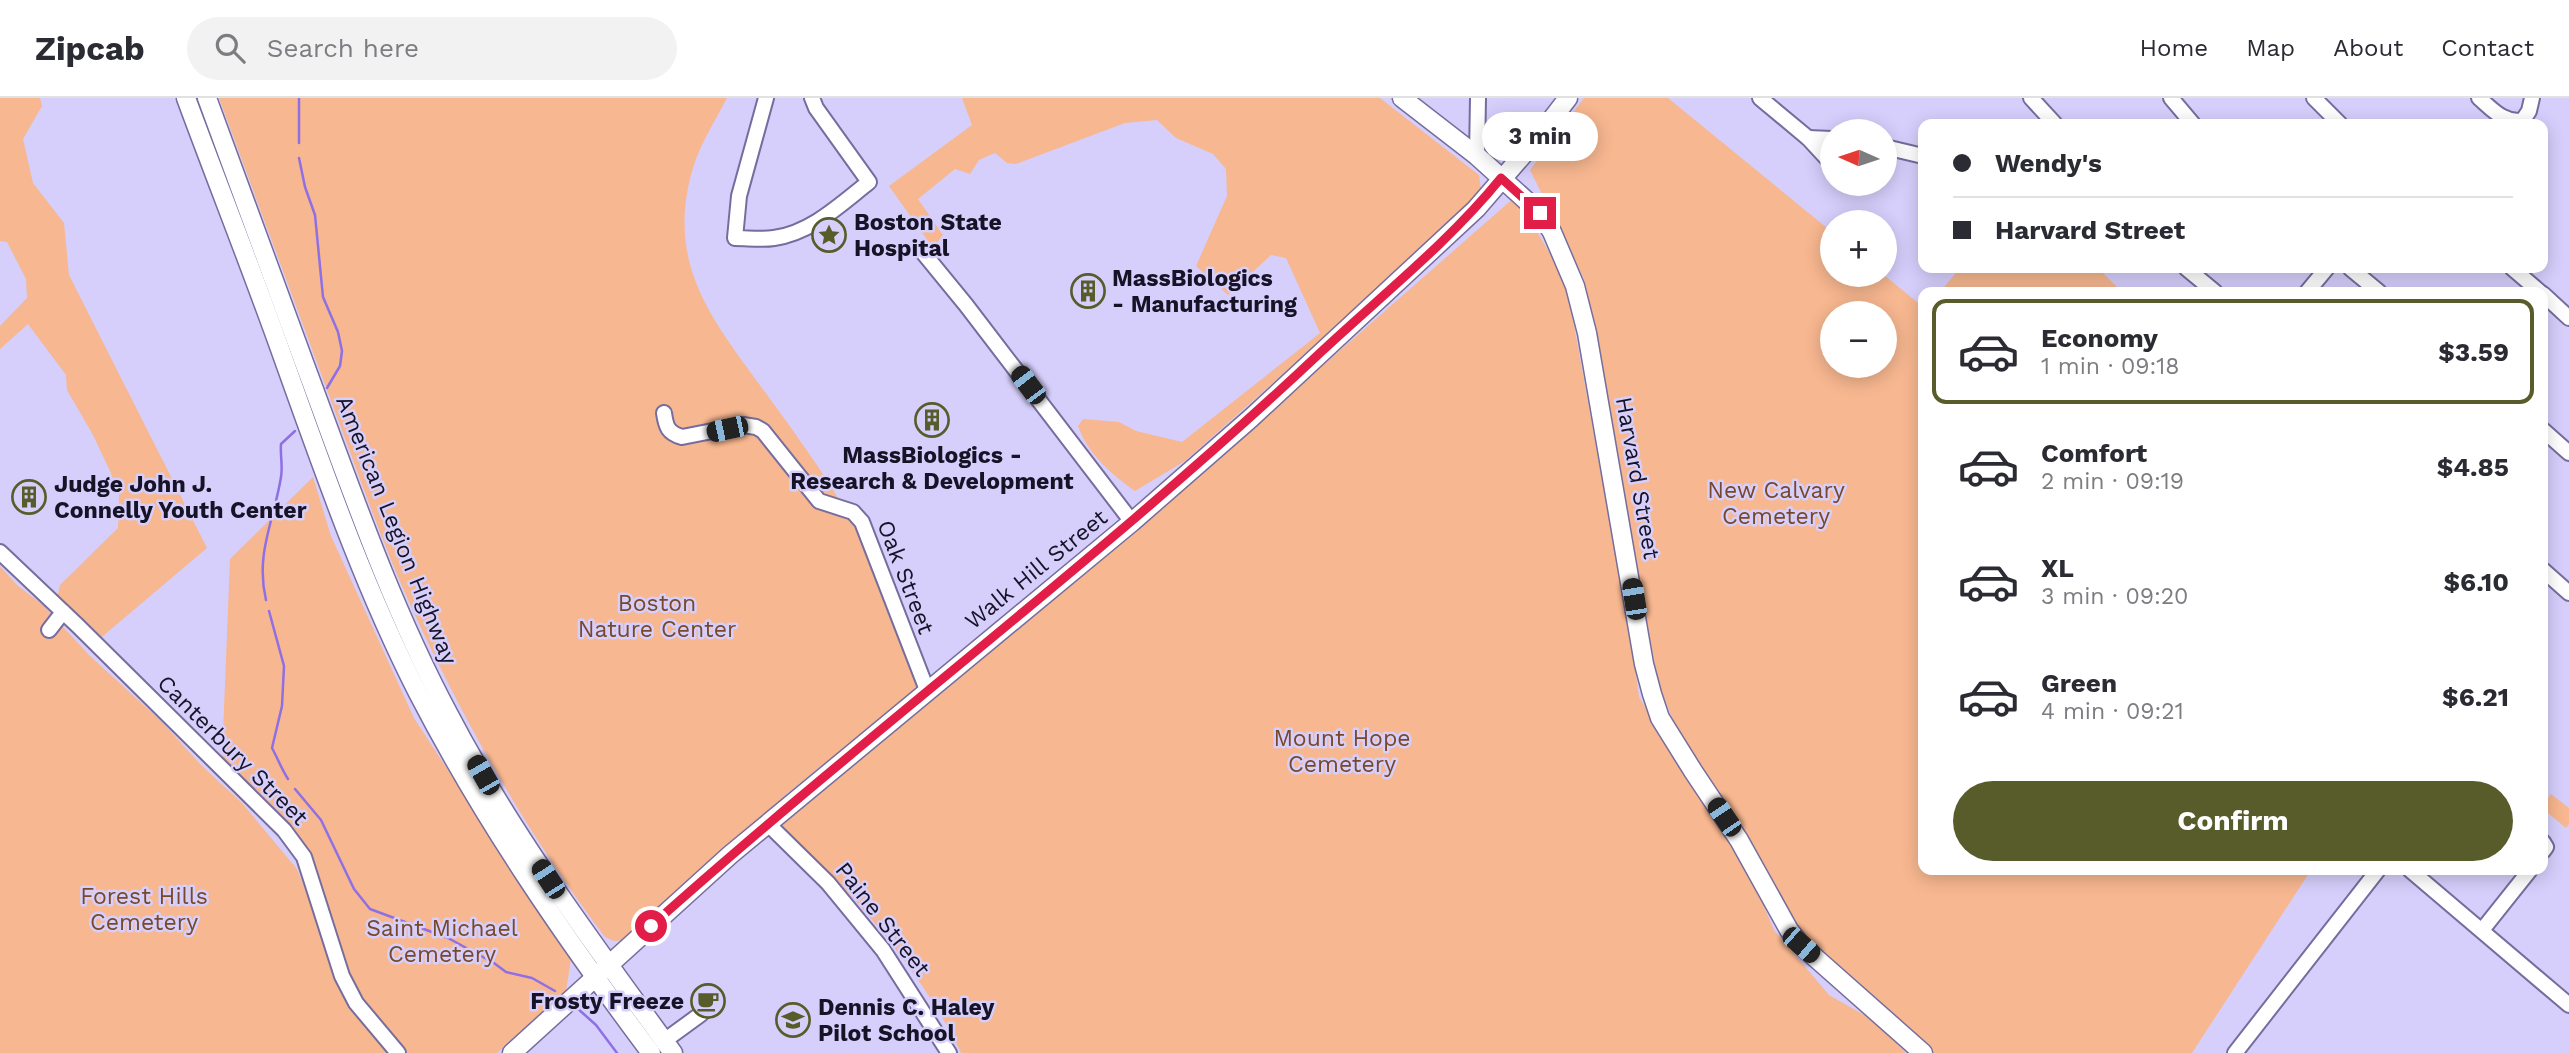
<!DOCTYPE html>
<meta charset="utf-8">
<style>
:root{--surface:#fff;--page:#f2f2f3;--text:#2b2b33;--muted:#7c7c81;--line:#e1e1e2;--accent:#585c2a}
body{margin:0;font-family:"Work Sans",sans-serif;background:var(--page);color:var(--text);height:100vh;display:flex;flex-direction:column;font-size:26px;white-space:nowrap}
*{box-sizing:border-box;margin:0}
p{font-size:23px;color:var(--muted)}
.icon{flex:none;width:38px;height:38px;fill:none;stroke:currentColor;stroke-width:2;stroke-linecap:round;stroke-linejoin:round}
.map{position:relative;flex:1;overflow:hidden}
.details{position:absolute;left:1918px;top:189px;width:630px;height:588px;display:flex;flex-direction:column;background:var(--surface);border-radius:14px;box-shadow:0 4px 18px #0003}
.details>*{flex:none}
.guide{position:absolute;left:1918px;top:21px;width:630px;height:154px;border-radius:14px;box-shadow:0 4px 18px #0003;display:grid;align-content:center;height:154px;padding:0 35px;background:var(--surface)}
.needle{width:46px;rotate:273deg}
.buttons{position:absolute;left:1820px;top:21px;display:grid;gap:14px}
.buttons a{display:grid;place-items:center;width:77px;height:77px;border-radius:50%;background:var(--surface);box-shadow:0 4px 18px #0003;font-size:35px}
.end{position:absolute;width:32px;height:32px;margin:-16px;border:9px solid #e11d48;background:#fff;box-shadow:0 0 0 4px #fff}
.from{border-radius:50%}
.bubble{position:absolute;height:49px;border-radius:24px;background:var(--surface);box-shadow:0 4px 18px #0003;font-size:23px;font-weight:700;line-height:49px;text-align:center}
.car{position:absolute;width:21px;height:42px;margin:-21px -10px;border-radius:9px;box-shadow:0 0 5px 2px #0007;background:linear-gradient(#222 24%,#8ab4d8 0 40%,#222 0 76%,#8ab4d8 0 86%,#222 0)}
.guide b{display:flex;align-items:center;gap:24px;height:66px;font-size:26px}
.guide b+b{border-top:2px solid var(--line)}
.guide i{width:18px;height:18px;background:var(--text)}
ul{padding:12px 0 0;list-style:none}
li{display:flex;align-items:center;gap:21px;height:105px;margin:0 14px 10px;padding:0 21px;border:4px solid transparent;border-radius:14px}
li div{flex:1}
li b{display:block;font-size:26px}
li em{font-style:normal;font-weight:700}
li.selected{border-color:var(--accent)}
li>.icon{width:63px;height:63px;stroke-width:1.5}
.primary-button{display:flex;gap:14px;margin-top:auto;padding:14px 35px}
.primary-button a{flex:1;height:80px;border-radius:42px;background:var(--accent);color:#fff;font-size:28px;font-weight:700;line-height:80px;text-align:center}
header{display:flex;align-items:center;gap:42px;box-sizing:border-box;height:98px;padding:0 35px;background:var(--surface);border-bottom:2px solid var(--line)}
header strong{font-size:33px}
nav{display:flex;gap:38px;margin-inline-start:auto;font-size:24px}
.search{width:490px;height:63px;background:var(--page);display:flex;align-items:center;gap:18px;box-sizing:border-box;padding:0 24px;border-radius:38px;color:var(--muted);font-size:26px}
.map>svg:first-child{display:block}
.green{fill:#f7b790;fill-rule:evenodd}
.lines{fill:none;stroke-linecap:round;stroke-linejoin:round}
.stream{stroke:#8e70e4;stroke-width:2.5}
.minor-casing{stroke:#766d9e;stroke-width:18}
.major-casing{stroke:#766d9e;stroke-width:21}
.minor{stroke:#fff;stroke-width:14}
.major{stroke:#fff;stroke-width:18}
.route{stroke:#e11d48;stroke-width:9}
.labels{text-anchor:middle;stroke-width:5;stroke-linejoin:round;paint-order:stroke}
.poi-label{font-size:23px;font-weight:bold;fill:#171326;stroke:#d6cffc;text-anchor:start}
.street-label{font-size:23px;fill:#171326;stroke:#d6cffc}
.park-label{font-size:23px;fill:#784828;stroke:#d6cffc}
</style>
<header>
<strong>Zipcab</strong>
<div class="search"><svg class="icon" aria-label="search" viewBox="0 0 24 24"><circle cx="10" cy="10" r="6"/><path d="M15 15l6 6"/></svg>Search here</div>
<nav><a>Home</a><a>Map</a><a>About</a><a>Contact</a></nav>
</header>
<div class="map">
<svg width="2569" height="955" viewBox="0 0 2569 955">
<rect width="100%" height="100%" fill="#d6cffc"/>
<g class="green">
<path d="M0,0H40L42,8L23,41L33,85L64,125L69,177L207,450L97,543L56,504L60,487L118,430L119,396L110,373L93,337L67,292L66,277L28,226L0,251V228L27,200L26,181L7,144L0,143Z"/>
<path d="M219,0H727C714,25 698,49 691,77C667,169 714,224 765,294C792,331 819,368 843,408C875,459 897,532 919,589L789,694L624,842L614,843L605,839C529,738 467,629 414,515C383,448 359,377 333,308C295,205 257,103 219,0Z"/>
<path d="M962,0H1380L1479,77L1482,99L1185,363L1135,393C1111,376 1088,356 1078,328L1083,321L1119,324L1136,333L1182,344L1320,235L1286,160L1271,157L1228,197L1196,168L1227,98L1226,71L1213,56L1176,40L1157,22L1125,25L1016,66L1007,65L995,55L979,62L970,76L955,71L918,101L943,137L933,150L889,88L972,27Z"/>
<path d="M1584,0H1668L1832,134V177H1884L1923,209V772H2311L2192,955H1934L1819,853L1790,823L1770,778L1725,702L1677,633L1658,584L1584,181L1530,72ZM1832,215H1885V268H1832Z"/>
<path d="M1516,98L1566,183L1632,547L1639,599L1754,785L1774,832L1829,897L1873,922L1906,955H961C929,888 880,828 829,774C813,757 794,745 779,726L1157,413Z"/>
<path d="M1960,170H2098L2122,194H1940Z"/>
<path d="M313,379L331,438L414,620L571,861L566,893L497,955H407L355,892L313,766L285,723L222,660L230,461Z"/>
<path d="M0,468L17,487L44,508L89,557L161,623L201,667L242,705L297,771L353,913L389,955H0Z"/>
<path d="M2551,696L2569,710V726L2566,730L2543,711V706Z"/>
</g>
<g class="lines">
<g class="stream">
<path d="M299,45V0"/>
<path d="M299,60L305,89L315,117L323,199L338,234L342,253L340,268L327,290"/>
<path d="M266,502C255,456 274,423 281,379C283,368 280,357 281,346L295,333"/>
<path d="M269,513L284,568L282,608L272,650C278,661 281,670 288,681"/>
<path d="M295,691L321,722L354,791L370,811L448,840L494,865L506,874L532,880L555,893"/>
<path d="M577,910L596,927L617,955"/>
</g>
<g class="minor-casing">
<g id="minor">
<path d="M766,0L739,98L735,140C748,140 761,142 774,140C811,135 841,106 869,84L816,10L812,0"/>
<path d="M1760,0L1808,40L1832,66"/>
<path d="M2031,0L2055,26"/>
<path d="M2171,0L2193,26"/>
<path d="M2314,0L2340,26"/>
<path d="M2479,0C2492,11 2504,26 2523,22L2529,13L2532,0"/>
<path d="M1808,40L1832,41"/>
<path d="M1885,49L1923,58"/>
<path d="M1477,58L1478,0"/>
<path d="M921,152L966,207L1132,424"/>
<path d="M2186,170L2215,194"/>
<path d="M2350,170L2379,194"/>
<path d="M2512,170L2540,194"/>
<path d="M2307,194L2327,170"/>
<path d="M2543,196L2569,220"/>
<path d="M664,315C666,329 668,335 682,339L743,327L756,329L763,333L819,403L853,414L862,424L927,592"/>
<path d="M2543,332L2569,355"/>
<path d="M0,454L78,528L284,732L304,759L342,878L356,905L398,955"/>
<path d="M2543,472L2569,495"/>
<path d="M49,532L63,514"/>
<path d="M768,726L828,785L883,852L949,955"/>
<path d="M2543,744L2546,749L2543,753"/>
<path d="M2410,772L2569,907"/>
<path d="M2483,831L2530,772"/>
<path d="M664,943L701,916"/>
<path d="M2235,955L2378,772"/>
</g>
</g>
<g class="major-casing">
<g id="major">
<path d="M186,0C217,84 250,167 280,251C322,368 362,485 418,595C484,723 565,840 651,955"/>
<path d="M207,0C240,89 273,178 305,267C349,385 389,504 448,615C511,736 593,845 673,955"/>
<path d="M1402,0L1477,58L1540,115L1552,134L1575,188L1587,235L1644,566L1652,596L1660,620L1693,673L1739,742L1789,832L1801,847L1923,955"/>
<path d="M512,955L730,757L1132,424L1251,320L1476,111L1535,43L1568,0"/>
</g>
</g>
<use href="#minor" class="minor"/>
<use href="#major" class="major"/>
</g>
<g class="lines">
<path class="route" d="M651,828C870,632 1107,456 1321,254C1382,197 1448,145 1501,80L1540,115"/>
</g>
<defs>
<g id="sight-ring" transform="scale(1.75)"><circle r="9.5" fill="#d6cffc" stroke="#585c2a" stroke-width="1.5"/><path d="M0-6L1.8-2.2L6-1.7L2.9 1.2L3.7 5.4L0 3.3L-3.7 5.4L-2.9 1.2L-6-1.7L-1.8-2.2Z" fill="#585c2a"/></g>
<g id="building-ring" transform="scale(1.75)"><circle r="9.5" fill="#d6cffc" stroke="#585c2a" stroke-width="1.5"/><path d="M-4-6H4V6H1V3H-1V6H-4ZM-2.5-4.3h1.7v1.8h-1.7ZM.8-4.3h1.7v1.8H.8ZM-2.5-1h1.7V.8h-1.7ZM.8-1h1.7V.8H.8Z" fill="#585c2a"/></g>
<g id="cafe-ring" transform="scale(1.75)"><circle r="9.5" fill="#d6cffc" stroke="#585c2a" stroke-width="1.5"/><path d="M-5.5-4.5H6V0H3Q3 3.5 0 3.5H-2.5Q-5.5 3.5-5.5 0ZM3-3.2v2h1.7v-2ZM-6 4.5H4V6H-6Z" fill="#585c2a"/></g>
<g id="school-ring" transform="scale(1.75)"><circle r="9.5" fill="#d6cffc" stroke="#585c2a" stroke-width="1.5"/><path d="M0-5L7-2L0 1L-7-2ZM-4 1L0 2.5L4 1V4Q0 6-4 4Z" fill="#585c2a"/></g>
</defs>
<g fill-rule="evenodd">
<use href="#sight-ring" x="829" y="137"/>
<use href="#building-ring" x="1088" y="193"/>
<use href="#building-ring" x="932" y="322"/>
<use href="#building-ring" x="29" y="399"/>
<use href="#cafe-ring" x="708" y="903"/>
<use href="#school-ring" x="793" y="922"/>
</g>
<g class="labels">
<g class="poi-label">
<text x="854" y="132">Boston State<tspan x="854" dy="26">Hospital</tspan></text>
<text x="1112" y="188">MassBiologics<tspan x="1112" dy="26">- Manufacturing</tspan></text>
<text x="932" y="365" text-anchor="middle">MassBiologics -<tspan x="932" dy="26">Research &amp; Development</tspan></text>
<text x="54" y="394">Judge John J.<tspan x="54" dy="26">Connelly Youth Center</tspan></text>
<text x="684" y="911" text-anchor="end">Frosty Freeze</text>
<text x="818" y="917">Dennis C. Haley<tspan x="818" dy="26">Pilot School</tspan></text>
</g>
<g class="street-label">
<text transform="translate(1638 380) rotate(80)" y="8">Harvard Street</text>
<text transform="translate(397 432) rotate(68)" y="8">American Legion Highway</text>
<text transform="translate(1036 471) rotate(-39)" y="8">Walk Hill Street</text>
<text transform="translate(906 479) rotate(69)" y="8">Oak Street</text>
<text transform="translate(233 652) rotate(45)" y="8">Canterbury Street</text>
<text transform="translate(883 821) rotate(52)" y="8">Paine Street</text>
</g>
<g class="park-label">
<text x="1776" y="400">New Calvary<tspan x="1776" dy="26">Cemetery</tspan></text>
<text x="657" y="513">Boston<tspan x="657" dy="26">Nature Center</tspan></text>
<text x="1342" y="648">Mount Hope<tspan x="1342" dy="26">Cemetery</tspan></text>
<text x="144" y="806">Forest Hills<tspan x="144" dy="26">Cemetery</tspan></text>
<text x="442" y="838">Saint Michael<tspan x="442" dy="26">Cemetery</tspan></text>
</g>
</g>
</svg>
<div class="buttons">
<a><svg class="needle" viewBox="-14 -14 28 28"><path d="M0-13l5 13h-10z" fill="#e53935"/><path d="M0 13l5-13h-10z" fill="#7c7c81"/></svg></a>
<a>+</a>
<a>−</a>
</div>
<i class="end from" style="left:651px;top:828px"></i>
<i class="end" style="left:1540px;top:115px"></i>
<div class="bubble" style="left:1482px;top:14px;width:116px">3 min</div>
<i class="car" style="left:1028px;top:287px;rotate:323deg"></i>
<i class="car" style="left:727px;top:331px;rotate:258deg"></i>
<i class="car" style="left:1634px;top:501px;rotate:351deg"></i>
<i class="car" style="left:483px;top:677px;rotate:330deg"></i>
<i class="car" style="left:1724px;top:719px;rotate:326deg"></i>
<i class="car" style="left:548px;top:781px;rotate:327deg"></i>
<i class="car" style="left:1801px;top:847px;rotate:131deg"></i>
<div class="guide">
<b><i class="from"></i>Wendy's</b>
<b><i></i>Harvard Street</b>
</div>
<section class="details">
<ul>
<li class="selected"><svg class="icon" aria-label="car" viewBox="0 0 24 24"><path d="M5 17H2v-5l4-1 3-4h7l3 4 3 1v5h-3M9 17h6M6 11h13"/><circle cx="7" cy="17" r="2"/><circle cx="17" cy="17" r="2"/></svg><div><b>Economy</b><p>1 min · 09:18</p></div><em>$3.59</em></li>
<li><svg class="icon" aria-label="car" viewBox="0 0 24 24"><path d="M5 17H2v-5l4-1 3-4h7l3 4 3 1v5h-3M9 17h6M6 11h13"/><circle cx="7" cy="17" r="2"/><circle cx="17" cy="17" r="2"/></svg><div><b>Comfort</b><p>2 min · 09:19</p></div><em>$4.85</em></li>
<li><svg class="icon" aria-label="car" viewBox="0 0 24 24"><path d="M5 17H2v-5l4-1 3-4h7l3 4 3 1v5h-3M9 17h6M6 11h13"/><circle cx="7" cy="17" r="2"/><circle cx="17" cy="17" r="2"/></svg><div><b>XL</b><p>3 min · 09:20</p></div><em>$6.10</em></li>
<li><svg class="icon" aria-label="car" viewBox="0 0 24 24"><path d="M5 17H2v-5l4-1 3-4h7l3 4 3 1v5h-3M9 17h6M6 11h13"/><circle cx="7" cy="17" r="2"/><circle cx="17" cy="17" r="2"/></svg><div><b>Green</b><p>4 min · 09:21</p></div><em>$6.21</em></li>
</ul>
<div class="primary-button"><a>Confirm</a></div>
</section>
</div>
